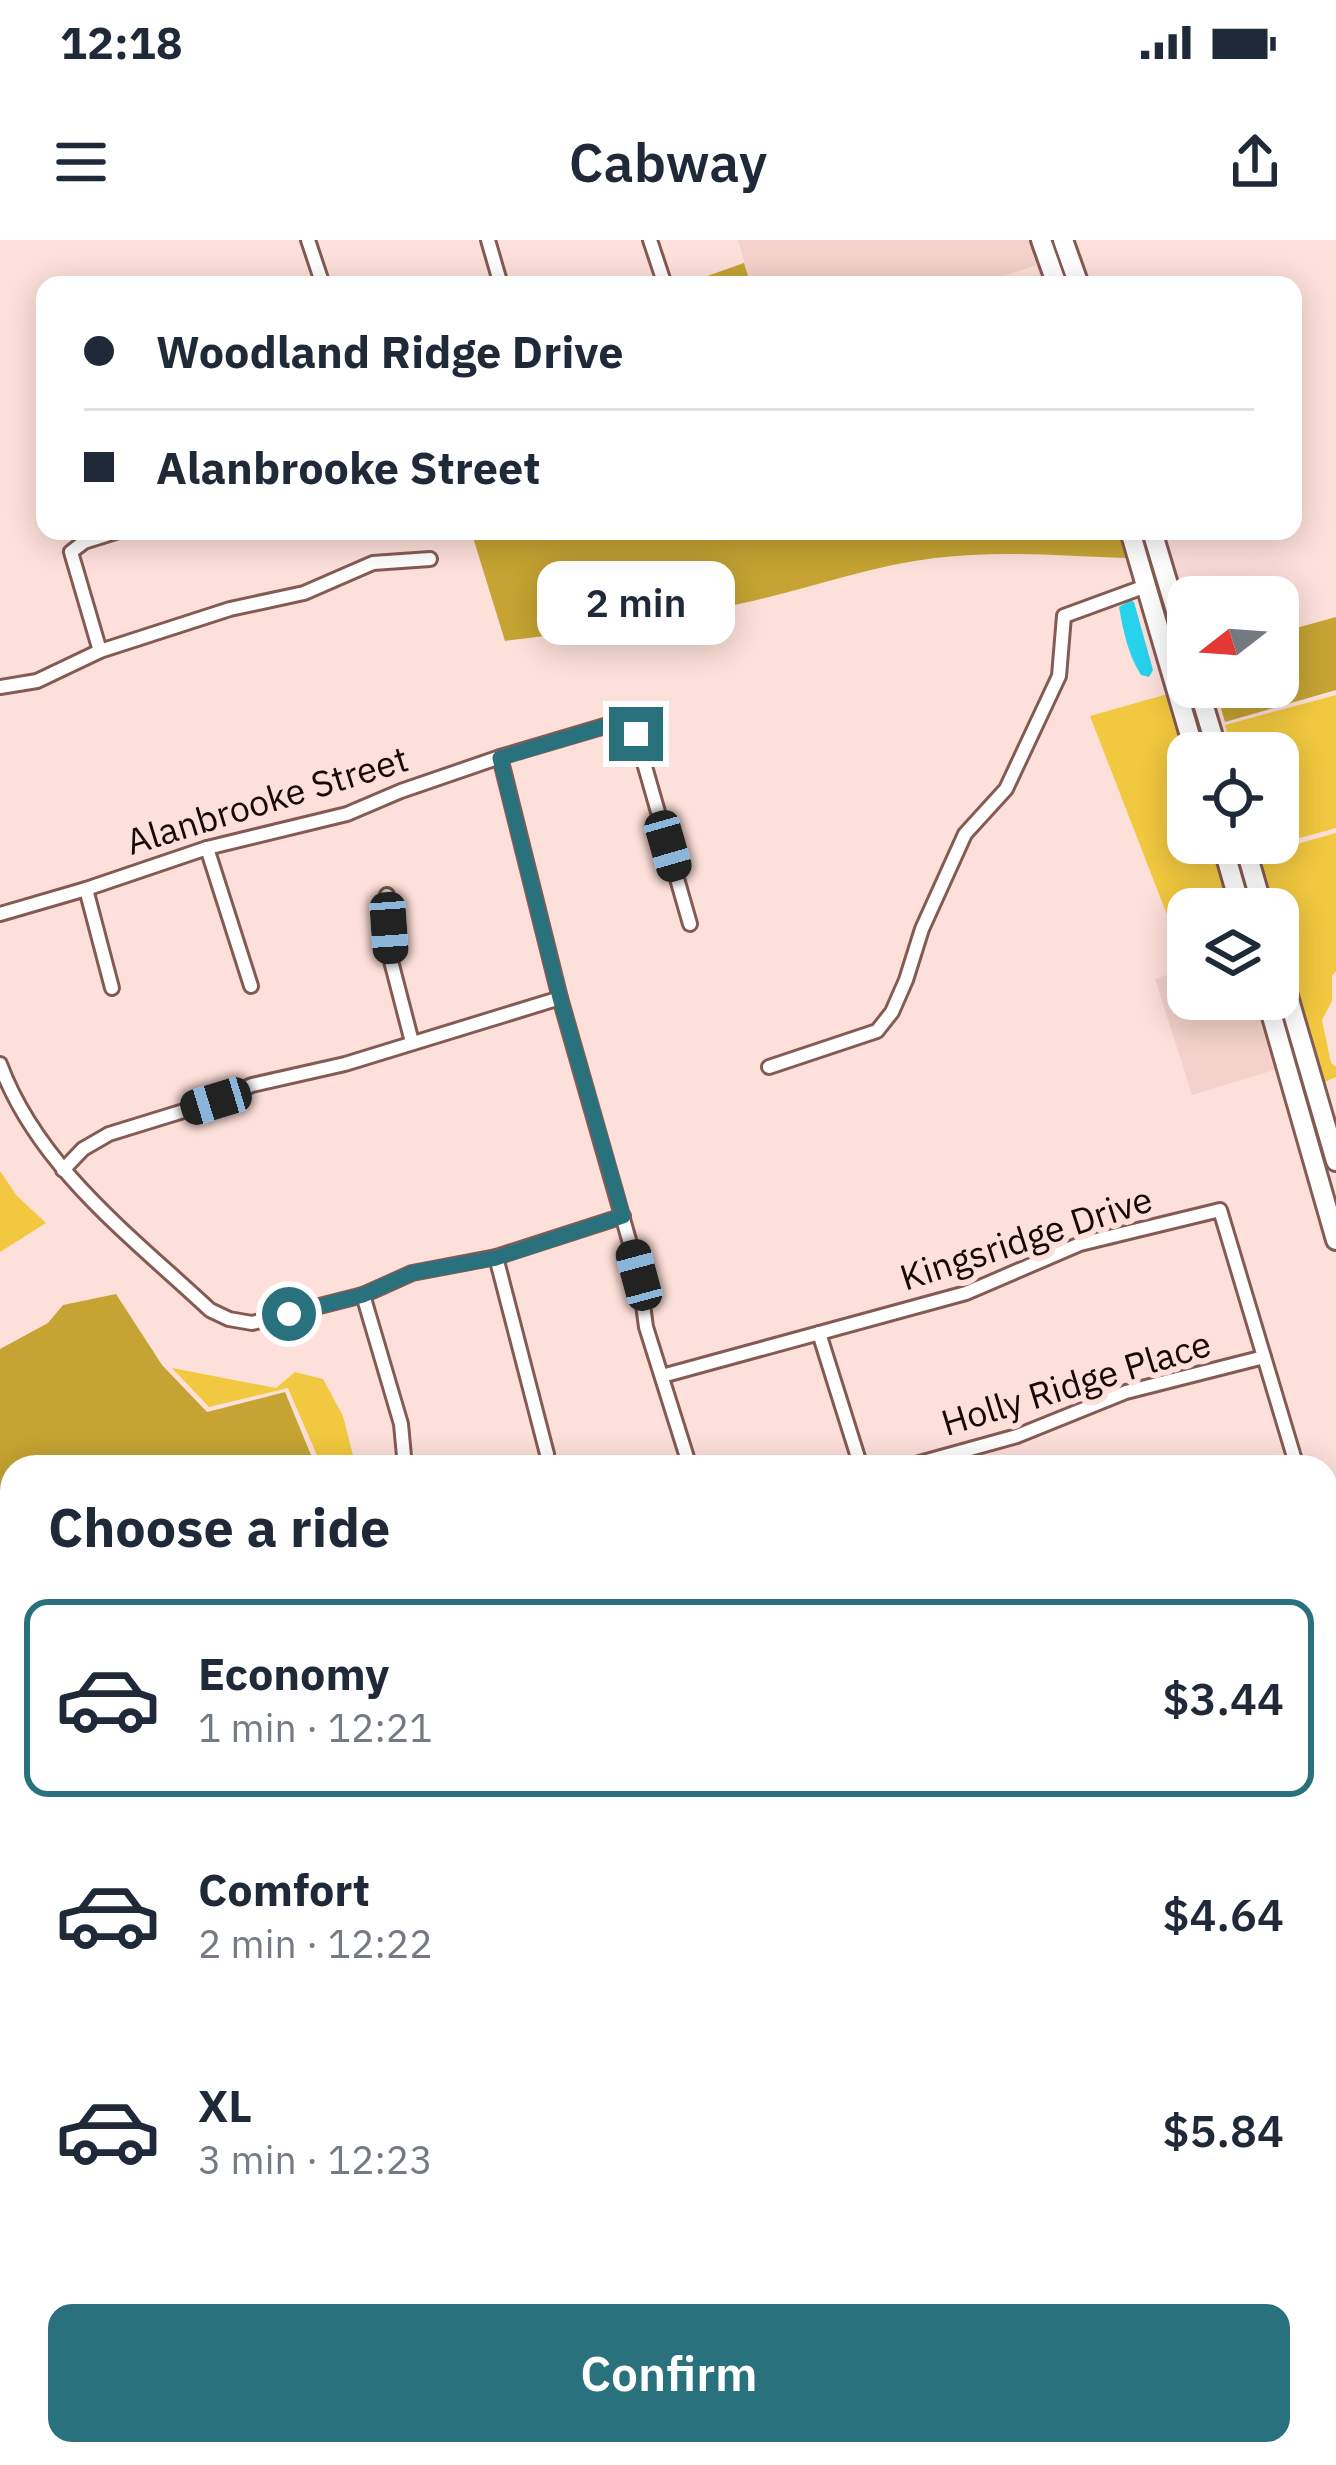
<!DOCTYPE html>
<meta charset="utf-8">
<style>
:root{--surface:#fff;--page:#f6f6f7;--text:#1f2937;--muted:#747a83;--line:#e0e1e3;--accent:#2a717e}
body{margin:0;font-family:"IBM Plex Sans",sans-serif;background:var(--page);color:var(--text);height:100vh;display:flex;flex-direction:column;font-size:45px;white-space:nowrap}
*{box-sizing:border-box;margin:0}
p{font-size:39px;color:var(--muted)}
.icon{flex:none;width:66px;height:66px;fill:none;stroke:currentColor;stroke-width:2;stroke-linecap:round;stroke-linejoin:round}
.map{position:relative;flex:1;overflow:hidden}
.sheet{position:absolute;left:0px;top:1215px;width:1338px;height:1011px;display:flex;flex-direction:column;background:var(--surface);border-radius:36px 36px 0 0;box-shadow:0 6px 30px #0003}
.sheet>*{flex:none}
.banner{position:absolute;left:36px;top:36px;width:1266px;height:264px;border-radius:24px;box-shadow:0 6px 30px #0003;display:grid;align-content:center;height:264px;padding:0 48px;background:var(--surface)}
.needle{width:78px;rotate:253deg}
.buttons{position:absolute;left:1167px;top:336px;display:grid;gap:24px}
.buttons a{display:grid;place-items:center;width:132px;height:132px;border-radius:24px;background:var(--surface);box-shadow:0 6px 30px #0003;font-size:60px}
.end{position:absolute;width:54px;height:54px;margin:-27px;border:15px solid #2a717e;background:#fff;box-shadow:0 0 0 6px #fff}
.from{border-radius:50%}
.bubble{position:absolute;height:84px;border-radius:24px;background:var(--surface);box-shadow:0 6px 30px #0003;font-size:39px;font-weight:600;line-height:84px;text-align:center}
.car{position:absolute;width:36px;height:72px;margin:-36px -18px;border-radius:15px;box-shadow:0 0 9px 3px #0007;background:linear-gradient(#222 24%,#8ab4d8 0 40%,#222 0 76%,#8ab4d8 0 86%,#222 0)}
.banner b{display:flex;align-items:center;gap:42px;height:114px;font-size:45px}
.banner b+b{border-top:3px solid var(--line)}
.banner i{width:30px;height:30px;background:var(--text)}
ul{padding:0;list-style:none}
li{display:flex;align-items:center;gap:36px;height:198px;margin:0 24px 18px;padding:0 24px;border:6px solid transparent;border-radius:24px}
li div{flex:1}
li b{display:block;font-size:45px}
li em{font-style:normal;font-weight:600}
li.current{border-color:var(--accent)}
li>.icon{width:108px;height:108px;stroke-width:1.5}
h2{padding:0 48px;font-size:54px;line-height:144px}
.button{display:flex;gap:24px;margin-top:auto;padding:24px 48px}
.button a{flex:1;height:138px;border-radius:24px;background:var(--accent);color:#fff;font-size:48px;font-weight:600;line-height:138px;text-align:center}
.status{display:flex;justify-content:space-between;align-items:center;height:84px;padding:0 60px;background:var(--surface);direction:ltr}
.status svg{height:33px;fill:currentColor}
header{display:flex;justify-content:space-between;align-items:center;height:156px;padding:0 48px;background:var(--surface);font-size:54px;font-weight:600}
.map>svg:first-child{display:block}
.built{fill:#f4d1ca}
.green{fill:#f1c83f}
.forest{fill:#c5a433}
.water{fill:#28d2ed}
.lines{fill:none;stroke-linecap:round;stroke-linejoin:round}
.minor-casing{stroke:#845b53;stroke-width:18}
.tertiary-casing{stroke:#845b53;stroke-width:21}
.primary-casing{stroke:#845b53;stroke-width:24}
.minor{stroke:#fff;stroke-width:12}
.tertiary{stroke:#fff;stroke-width:15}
.primary{stroke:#fff;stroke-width:18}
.route{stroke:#2a717e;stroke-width:15}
.labels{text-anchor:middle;stroke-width:12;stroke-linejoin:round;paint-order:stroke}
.street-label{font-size:36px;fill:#170805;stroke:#fee0da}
</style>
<div class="status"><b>12:18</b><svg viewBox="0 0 49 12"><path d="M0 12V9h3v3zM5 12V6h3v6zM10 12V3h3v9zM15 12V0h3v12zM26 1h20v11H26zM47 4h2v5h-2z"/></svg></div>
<header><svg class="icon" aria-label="menu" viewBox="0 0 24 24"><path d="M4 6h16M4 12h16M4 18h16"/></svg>Cabway<svg class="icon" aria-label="share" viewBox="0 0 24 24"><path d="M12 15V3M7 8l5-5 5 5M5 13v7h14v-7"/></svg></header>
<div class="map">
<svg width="1336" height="2225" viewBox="0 0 1336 2225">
<rect width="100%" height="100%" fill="#fee0da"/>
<g class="built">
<path d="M738,0H1035L1051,45H1043L1036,25L978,45H751Z"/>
<path d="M1187,728L1188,759H1261L1281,828L1192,855L1155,739Z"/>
<path d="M1336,2204V2225H1272L1305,2214H1326V2207Z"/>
</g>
<g class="green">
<path d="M1171,453L1188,513V603H1215L1235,669H1188V729L1090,476Z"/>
<path d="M1336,455V588L1260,609L1258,603H1278V513H1233L1225,485Z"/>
<path d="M1336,593V731L1332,736V761L1322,780L1331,823L1336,827V837L1320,844L1278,700V669H1269L1255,610L1261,614Z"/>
<path d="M0,931L17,956L46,983L0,1012Z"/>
<path d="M172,1128L276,1148L295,1132L323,1139L343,1176L356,1227H322L288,1148L209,1167Z"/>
</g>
<g class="forest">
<path d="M744,23L751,45H682Z"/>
<path d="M471,291H1124L1129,309L1127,318C1064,316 999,310 935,318C869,326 805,350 739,364C662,381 583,391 505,401Z"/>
<path d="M1336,377V450L1225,482L1215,447H1278V393Z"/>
<path d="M116,1054L162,1125L207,1172L285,1152L316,1227H12V1751L0,1754V1109L48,1083L63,1065Z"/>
<path d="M519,2214H1052L1055,2225H527Z"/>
</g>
<g class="water">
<path d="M1130,360L1134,362L1153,430L1149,437L1141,435C1128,415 1123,390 1119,367Z"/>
<path d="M1336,1352V1474L1326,1478V1355Z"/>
<path d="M12,1756V1810L0,1814V1759Z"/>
<path d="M456,2214H519L527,2225H460Z"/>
</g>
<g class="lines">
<g class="minor-casing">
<g id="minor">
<path d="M308,0L323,45"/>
<path d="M488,0L501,45"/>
<path d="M650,0L665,45"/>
<path d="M100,411L71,312L84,302L119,291"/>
<path d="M0,447L37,441L100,411L230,369L304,353L373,323L430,319"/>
<path d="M500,517L560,758L639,1035L646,1087L690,1227"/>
<path d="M207,608L251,746"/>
<path d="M86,649L112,748"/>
<path d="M387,655L391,721L412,802"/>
<path d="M0,674L86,649L207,608L347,574L401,551L500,517L615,483L636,495L690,684"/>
<path d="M0,824C38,927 132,997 210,1070L229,1079L252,1083L363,1055L412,1033L496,1017L623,976"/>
<path d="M769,827L877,791L892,772L906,740L922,689L965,594L1006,549L1059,436L1064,376L1146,346"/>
<path d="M63,930L83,909L109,894L216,861L252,845L345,824L560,758"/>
<path d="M496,1017L547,1214"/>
<path d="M363,1055L401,1184L405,1227"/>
<path d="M819,1093L861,1227"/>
<path d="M662,1136L966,1053L1080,1004L1220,970L1297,1227"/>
<path d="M905,1227L1017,1196L1126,1152L1264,1117"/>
<path d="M1326,1261L1336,1258"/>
<path d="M1326,1735L1336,1767"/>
<path d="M1326,1889L1336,1886"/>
<path d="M0,1898L12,1897"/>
<path d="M1326,2021L1336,2018"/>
<path d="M77,2214L81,2225"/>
<path d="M226,2214L227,2225"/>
<path d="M370,2214L374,2225"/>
<path d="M1131,2214L1134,2225"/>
</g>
</g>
<g class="tertiary-casing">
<path id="tertiary" d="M1326,1516L1336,1512"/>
</g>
<g class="primary-casing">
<g id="primary">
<path d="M1041,0L1057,45"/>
<path d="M1063,0L1079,45"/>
<path d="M1130,291L1195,513"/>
<path d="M1152,291L1188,411"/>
<path d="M1198,447L1218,513"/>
<path d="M1222,603L1241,669"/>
<path d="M1244,603L1263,669"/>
<path d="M1278,722L1336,921"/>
<path d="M1267,759L1336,1000"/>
</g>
</g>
<use href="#minor" class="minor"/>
<use href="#tertiary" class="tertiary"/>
<use href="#primary" class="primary"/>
</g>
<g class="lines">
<path class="route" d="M289,1074L363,1055L412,1033L496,1018L623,976L560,758L500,518L616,483L636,494"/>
</g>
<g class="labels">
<g class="street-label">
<text transform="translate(267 560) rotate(-17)" y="13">Alanbrooke Street</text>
<text transform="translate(1026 998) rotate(-18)" y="13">Kingsridge Drive</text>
<text transform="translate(1076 1143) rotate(-17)" y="13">Holly Ridge Place</text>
</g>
</g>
</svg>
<div class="buttons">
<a><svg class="needle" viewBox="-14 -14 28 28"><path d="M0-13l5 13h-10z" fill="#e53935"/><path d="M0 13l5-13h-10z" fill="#747a83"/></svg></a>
<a><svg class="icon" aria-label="locate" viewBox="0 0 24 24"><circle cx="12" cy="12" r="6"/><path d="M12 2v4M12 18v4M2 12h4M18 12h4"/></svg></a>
<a><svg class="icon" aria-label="layers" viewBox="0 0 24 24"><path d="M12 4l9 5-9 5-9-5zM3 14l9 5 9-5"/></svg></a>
</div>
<i class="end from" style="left:289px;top:1074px"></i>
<i class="end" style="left:636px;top:494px"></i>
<div class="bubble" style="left:537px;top:321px;width:198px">2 min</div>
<i class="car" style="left:668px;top:606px;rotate:164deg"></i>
<i class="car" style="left:389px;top:688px;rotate:176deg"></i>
<i class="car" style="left:216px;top:861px;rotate:253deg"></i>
<i class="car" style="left:639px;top:1035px;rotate:345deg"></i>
<div class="banner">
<b><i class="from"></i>Woodland Ridge Drive</b>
<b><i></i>Alanbrooke Street</b>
</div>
<section class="sheet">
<h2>Choose a ride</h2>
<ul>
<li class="current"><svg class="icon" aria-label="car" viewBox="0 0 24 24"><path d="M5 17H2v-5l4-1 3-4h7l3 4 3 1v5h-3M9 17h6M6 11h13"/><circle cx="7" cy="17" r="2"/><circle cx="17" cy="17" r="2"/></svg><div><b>Economy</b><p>1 min · 12:21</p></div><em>$3.44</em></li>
<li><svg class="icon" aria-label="car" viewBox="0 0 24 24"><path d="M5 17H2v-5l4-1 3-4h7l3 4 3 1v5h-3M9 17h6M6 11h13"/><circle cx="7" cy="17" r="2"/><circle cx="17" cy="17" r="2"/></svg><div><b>Comfort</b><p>2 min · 12:22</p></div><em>$4.64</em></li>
<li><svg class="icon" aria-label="car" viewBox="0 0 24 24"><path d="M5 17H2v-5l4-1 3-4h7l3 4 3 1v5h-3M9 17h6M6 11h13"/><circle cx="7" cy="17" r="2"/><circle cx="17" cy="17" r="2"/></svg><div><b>XL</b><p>3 min · 12:23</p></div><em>$5.84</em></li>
</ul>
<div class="button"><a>Confirm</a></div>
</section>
</div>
